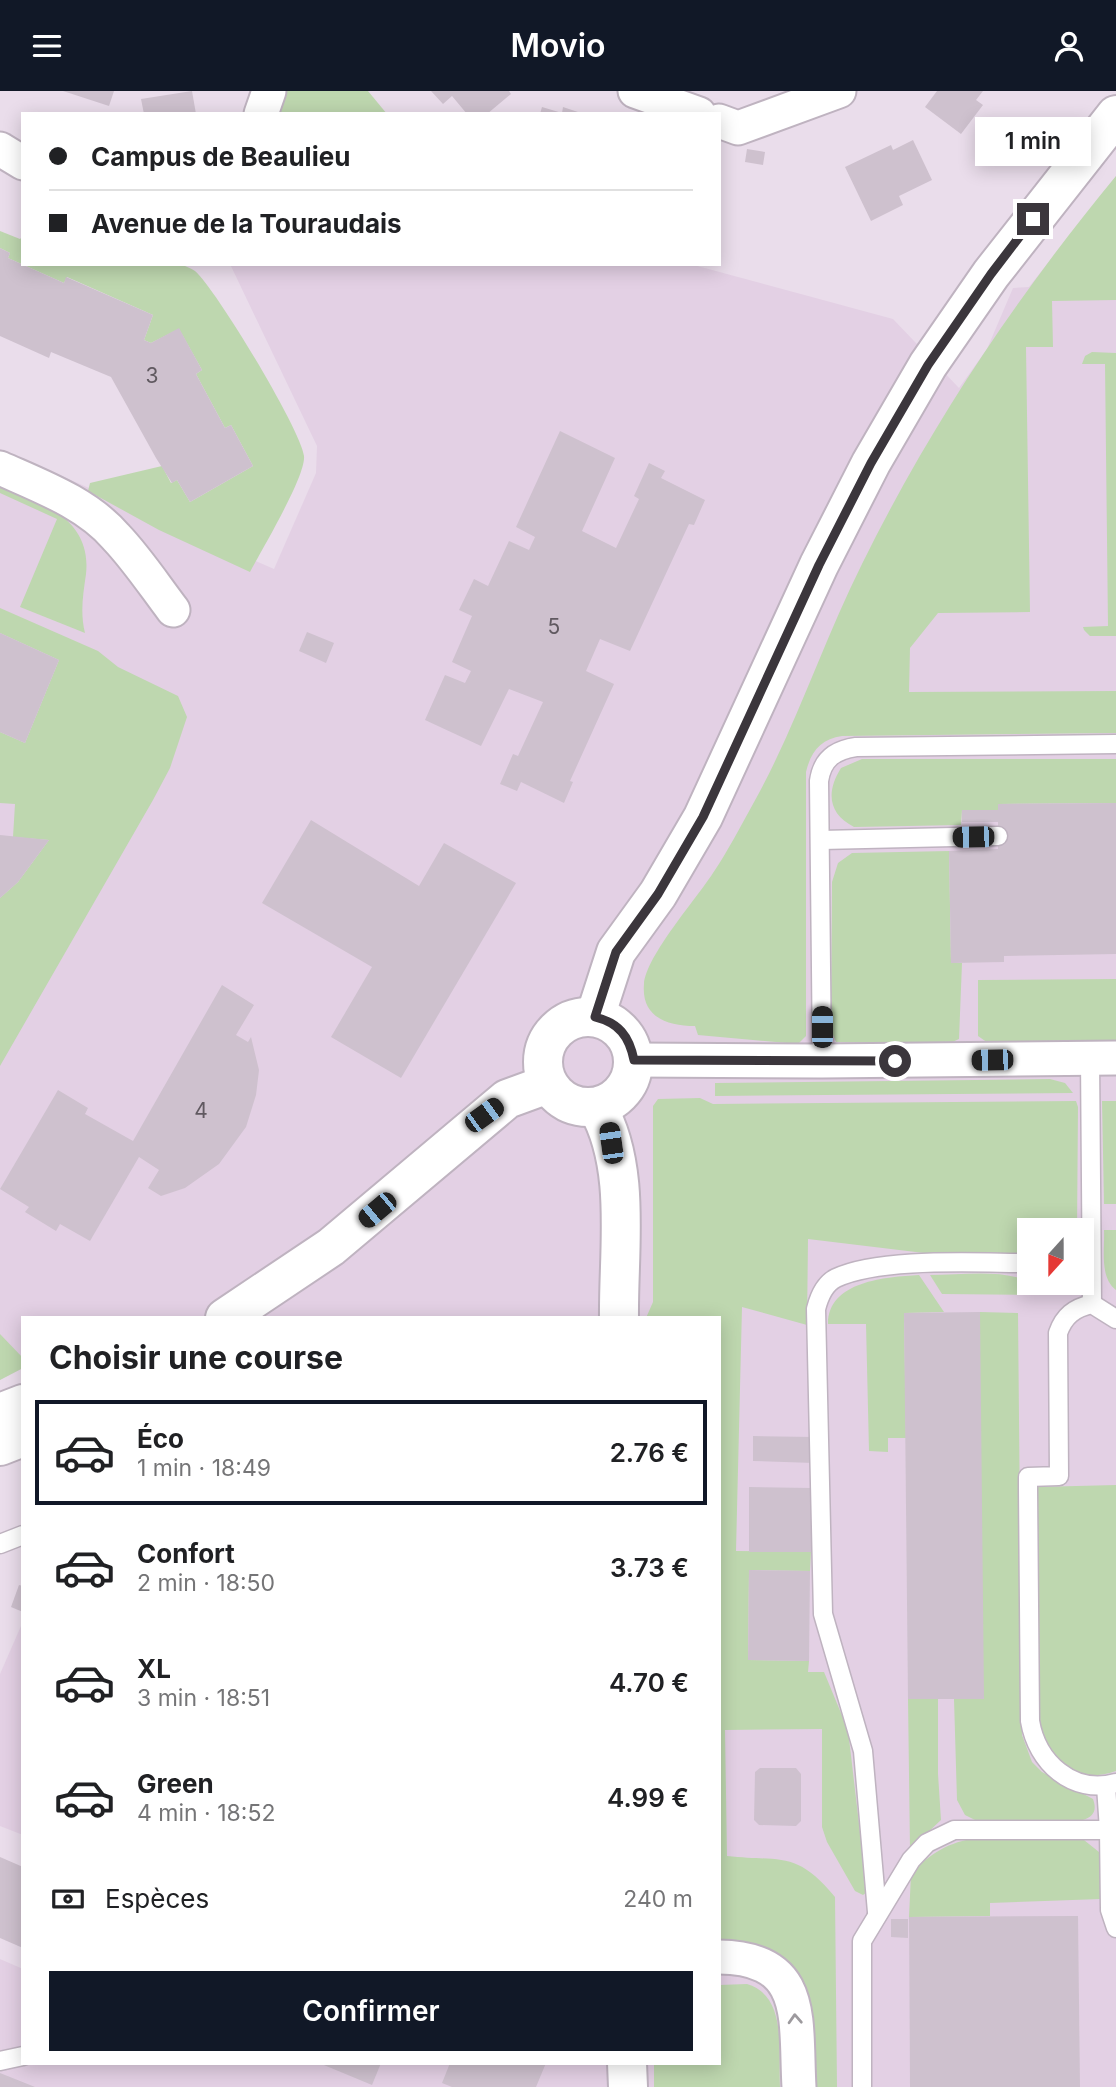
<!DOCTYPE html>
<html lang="fr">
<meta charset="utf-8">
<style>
:root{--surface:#fff;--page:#f6f6f6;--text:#202124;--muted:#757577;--line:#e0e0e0;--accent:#111827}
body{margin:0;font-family:Inter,sans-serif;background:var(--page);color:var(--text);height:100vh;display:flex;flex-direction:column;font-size:26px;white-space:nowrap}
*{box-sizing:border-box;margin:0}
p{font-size:23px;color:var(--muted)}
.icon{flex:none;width:38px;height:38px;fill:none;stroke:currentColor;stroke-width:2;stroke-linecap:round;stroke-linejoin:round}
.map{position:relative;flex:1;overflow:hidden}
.drawer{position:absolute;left:21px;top:1225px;width:700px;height:749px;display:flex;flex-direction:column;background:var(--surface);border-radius:0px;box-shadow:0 4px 18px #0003}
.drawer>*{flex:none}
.hud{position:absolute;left:21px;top:21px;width:700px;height:154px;border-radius:0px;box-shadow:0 4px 18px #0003;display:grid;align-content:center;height:154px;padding:0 28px;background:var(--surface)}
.needle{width:46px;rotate:201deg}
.controls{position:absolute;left:1017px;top:1127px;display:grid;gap:14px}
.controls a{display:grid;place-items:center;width:77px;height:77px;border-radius:0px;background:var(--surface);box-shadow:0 4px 18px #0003;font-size:35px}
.end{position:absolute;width:32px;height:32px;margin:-16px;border:9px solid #3b363c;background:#fff;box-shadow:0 0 0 4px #fff}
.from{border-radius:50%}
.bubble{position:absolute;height:49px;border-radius:0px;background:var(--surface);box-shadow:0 4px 18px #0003;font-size:23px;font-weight:600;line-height:49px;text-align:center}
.car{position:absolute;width:21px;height:42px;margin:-21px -10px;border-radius:9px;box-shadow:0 0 5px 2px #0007;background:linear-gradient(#222 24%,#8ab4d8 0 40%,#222 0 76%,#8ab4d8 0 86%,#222 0)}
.hud b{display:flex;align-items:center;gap:24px;height:66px;font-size:26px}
.hud b+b{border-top:2px solid var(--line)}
.hud i{width:18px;height:18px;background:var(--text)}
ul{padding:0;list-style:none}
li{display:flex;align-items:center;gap:21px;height:105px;margin:0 14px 10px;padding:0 14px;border:4px solid transparent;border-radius:0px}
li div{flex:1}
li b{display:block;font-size:26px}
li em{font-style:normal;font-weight:600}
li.selected{border-color:var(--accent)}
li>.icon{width:63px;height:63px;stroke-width:1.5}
h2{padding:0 28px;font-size:32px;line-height:84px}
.pay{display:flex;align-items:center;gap:18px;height:77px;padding:0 28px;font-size:26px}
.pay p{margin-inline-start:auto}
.action{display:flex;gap:14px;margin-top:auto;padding:14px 28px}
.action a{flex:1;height:80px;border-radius:0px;background:var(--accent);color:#fff;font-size:28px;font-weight:600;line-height:80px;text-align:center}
header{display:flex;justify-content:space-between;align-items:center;height:91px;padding:0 28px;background:var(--accent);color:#fff;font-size:32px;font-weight:600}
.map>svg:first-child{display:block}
.built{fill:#e3d0e4;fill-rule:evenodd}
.green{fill:#bed7af}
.building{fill:#cec1ce}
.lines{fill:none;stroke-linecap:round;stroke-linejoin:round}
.lane-casing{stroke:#bfb3c0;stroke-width:21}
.street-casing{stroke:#bfb3c0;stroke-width:37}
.secondary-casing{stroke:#bfb3c0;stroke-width:42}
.lane{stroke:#fff;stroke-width:18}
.street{stroke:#fff;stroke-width:33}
.secondary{stroke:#fff;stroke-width:38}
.oneway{stroke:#9d9a9e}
.route{stroke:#3b363c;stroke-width:9}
.labels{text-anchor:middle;stroke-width:5;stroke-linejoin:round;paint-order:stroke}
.number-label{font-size:21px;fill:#605960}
</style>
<header><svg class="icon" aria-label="menu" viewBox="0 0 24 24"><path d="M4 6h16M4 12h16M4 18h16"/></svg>Movio<svg class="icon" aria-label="person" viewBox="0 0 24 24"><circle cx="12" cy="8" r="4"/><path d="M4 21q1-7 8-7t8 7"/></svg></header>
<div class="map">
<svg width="1116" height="1996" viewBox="0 0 1116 1996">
<rect width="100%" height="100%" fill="#eaddeb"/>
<g class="built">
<path d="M1116,85V1996H0V1868L23,1878V1972H719V1227H23V1277L0,1289V358L274,478L316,382L317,355L230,173H690L893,228L959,297L987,258L1013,197L1029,196ZM1029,1139H1082V1192H1029Z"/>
<path d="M21,1535H23V1744L0,1735V1583Z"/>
</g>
<g class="green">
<path d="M276,0H368L387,23H270Z"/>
<path d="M1116,85V209L1052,210L1053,256H1026L1030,521L938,522L910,557L909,601L1116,600V642L842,645C821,648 811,660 806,681V945L798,953L698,944L695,935C667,935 641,926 644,893C646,865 697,807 713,782C728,760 740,736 753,713C796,636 823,551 862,473C931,333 1017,205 1116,85Z"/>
<path d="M0,140L20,148L23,145V173H180C185,175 191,177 195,180C216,198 301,339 304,365C306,385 261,460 250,481L159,439L88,400L90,392L162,375L171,392L177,389L190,411L253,375L231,334L225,337L196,283L202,279L179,238L151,252L144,249L153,224L67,186L64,192L8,167L10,162L0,157Z"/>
<path d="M1092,261L1116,262V545H1090L1084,539L1083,536L1108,535L1105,273H1082L1085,265Z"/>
<path d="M0,392C41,411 92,428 86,483C83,504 80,522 85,542L20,516L57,428L0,402Z"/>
<path d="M0,517L98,560L118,576L178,605L187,626L170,677L153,709L0,975V807L18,791L49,749L13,746L15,713L0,712V641L25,652L59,569L0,542Z"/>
<path d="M862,668H1116V712L998,713V719H962L961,734L854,736C828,723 826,701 841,677Z"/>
<path d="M949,760L951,871L962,872L959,948L948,953L836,951L831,939L832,791L838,772L852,762Z"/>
<path d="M1116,888V951L988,952L978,945V889Z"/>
<path d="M1050,988L1065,992L1073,1002L715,1005V992Z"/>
<path d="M700,1007L713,1013L1076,1010L1078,1016L1077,1139H1029V1163L924,1162L808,1148L807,1234L742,1216L736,1460L811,1461L810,1480L749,1479L748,1569L809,1570L808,1581H824L848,1639L867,1801L863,1804L855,1800L827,1751L822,1736V1638L725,1639L727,1765C781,1771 796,1759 835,1806L837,1996H809L805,1909L719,1856V1227H646L653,1211V1015L658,1008Z"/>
<path d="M1102,1010H1116V1113H1104Z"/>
<path d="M1104,1139H1116V1199C1099,1186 1105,1158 1104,1139Z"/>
<path d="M919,1184L944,1221L904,1222L906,1347H888V1361L869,1360L866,1233H828C828,1190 886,1186 919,1184Z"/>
<path d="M930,1184C970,1184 1020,1174 1048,1204L942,1203Z"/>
<path d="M980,1221L1018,1222L1022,1644L1032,1671L1042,1681L1093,1708C1097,1719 1094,1725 1083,1729L977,1730L965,1724L957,1709L954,1608Z"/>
<path d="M0,1243L23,1267V1277L0,1289Z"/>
<path d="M1116,1394V1680C1075,1694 1055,1672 1039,1638L1037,1396Z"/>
<path d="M908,1608H938V1683L941,1729L910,1758Z"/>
<path d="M977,1747L1084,1749L1099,1761L1101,1808L990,1812V1825L909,1826L911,1783C930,1762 949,1751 977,1747Z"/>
<path d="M747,1893C788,1905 778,1961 780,1996H654V1972H719V1894Z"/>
</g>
<g class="building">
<path d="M63,0H114L109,15Z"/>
<path d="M192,0L196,23H144L141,8Z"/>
<path d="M431,0H509L511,3L487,23H467L452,5L443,13Z"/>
<path d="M937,0H983L976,9L983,14L961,43L925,16Z"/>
<path d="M542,16L562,22L563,16L584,23H540Z"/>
<path d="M913,49L932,89L899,105L903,114L871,130L845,76L891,54L893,59Z"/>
<path d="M747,58L765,61L763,74L745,71Z"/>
<path d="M0,157L10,162L8,167L64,192L66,186L153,224L144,249L151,252L179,237L202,279L196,283L225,337L231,334L253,375L190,411L177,389L172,392L156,367L111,286L51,261L49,267L0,245Z"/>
<path d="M560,340L615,367L582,440L616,457L639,408L634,405L649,372L665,380L661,387L705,409L694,434L689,433L630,560L600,548L586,580L614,593L570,690L573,691L564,712L521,691L517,700L500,693L513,663L518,665L543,611L509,598L481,655L425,629L445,584L465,592L471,580L452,571L472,525L459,519L474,488L488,495L509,450L529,459L535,446L516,436Z"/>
<path d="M307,541L334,552L326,572L299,560Z"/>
<path d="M0,542L59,569L25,652L0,641Z"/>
<path d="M1116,712V863L1004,865V871L951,872L949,760L998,758V731H962V719H998V713Z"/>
<path d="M311,729L419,795L444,752L516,792L401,987L331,946L372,876L262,812Z"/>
<path d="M0,744L49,749L18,791L0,807Z"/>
<path d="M222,894L254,914L236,944L248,951L251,946L259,979L256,1004L246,1036L219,1073L185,1097L161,1105L148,1097L159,1079L139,1066L90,1150L60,1133L56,1140L25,1121L29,1116L0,1098L58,999L88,1017L85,1023L133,1050Z"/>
<path d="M980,1221L984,1608H908L904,1222Z"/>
<path d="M753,1345L814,1346V1372L753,1370Z"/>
<path d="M749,1396L811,1397V1461H749Z"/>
<path d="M749,1479L810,1480L809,1570L748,1569Z"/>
<path d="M19,1494L23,1495V1521L11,1516Z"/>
<path d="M760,1677H796L801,1683V1730L796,1735L759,1734L754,1729L755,1681Z"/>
<path d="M0,1766L23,1776V1857L0,1847Z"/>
<path d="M1078,1825L1080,1996H910L909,1826Z"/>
<path d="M891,1828H908V1847L891,1846Z"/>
<path d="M319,1972H381L372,1994Z"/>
<path d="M450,1972H546L536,1996H452L442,1992Z"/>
<path d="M0,1982L35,1996H0Z"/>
</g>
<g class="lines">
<g class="lane-casing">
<g id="lane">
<path d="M821,749L998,745"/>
<path d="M1090,967L1092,1213"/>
<path d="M822,970L819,690C822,668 835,659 856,656L1116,653"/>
<path d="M1116,1228L1092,1213C1074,1217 1064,1225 1058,1242L1059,1385L1028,1386V1397L1030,1630C1037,1671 1072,1704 1116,1692"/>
<path d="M0,1453L23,1444"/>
<path d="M1116,1739H1109L1110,1819L1116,1837"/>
<path d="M877,1821L863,1660L823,1523L816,1218C819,1206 824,1193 836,1187C880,1166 978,1172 1029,1172"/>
<path d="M0,1970L23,1965"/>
<path d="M862,1996V1850L911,1769L927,1752L954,1739H1109L1106,1695"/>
</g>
</g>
<g class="street-casing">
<g id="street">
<path d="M635,0L699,23"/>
<path d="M261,23L269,0"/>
<path d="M719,30L738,37L839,0"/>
<path d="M0,58L23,72"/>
<path d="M0,377C40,395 87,412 116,446C137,468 154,494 173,519"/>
<path d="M634,969L822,970L1116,967"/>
<path d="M719,1866C808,1867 795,1929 799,1996"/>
</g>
</g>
<g class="secondary-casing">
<g id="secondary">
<circle cx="588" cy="971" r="45"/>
<path d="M595,926L616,861L658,803L703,726L819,474L871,372L928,274L991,183L1116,24"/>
<path d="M597,1016C632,1076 618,1160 619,1227"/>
<path d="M225,1227L331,1156L507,1008L548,993"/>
<path d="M0,1322L23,1313"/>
<path d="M0,1355L23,1346"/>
<path d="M627,1972L628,1996"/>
</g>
</g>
<use href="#lane" class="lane"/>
<use href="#street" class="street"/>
<use href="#secondary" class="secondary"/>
</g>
<defs><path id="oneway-chevron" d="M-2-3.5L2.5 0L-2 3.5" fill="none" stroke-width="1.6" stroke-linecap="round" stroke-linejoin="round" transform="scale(1.75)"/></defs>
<use class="oneway" href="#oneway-chevron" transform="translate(795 1928) rotate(-93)"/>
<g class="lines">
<path class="route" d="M895,970L634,969C629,945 619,932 595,926L616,861L658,803L703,726L819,474L871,372L928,274L991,183L1033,128"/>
</g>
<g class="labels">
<g class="number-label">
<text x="152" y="292">3</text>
<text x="554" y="543">5</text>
<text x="201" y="1027">4</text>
</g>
</g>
</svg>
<div class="controls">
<a><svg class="needle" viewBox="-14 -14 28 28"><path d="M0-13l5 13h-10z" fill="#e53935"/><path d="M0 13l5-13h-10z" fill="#757577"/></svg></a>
</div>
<i class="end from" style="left:895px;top:970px"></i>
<i class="end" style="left:1033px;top:128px"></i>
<div class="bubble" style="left:975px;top:26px;width:116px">1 min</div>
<i class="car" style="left:973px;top:746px;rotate:269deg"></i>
<i class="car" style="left:822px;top:936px;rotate:0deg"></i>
<i class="car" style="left:992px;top:969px;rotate:269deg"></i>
<i class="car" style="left:484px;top:1024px;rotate:54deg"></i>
<i class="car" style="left:611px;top:1052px;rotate:352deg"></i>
<i class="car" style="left:377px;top:1119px;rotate:230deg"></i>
<div class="hud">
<b><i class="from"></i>Campus de Beaulieu</b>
<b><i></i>Avenue de la Touraudais</b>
</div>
<section class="drawer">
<h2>Choisir une course</h2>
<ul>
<li class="selected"><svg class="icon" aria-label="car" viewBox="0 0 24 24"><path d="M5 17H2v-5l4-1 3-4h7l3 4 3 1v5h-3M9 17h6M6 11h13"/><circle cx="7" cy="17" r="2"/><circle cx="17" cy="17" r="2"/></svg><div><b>Éco</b><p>1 min · 18:49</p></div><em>2.76 €</em></li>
<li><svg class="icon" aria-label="car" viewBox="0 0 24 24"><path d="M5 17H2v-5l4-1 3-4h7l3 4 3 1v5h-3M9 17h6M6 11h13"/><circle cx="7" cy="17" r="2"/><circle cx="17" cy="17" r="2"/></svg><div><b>Confort</b><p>2 min · 18:50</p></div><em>3.73 €</em></li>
<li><svg class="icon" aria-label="car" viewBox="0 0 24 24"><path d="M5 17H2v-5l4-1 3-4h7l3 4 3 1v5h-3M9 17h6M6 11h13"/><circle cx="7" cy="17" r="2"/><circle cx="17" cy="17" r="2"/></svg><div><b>XL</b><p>3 min · 18:51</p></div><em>4.70 €</em></li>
<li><svg class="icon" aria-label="car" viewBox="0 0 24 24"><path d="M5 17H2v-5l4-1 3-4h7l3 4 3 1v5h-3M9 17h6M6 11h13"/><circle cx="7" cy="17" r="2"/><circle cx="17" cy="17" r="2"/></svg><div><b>Green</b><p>4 min · 18:52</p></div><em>4.99 €</em></li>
</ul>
<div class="pay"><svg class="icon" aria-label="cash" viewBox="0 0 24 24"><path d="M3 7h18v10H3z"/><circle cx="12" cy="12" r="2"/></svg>Espèces<p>240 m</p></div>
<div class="action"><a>Confirmer</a></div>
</section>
</div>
